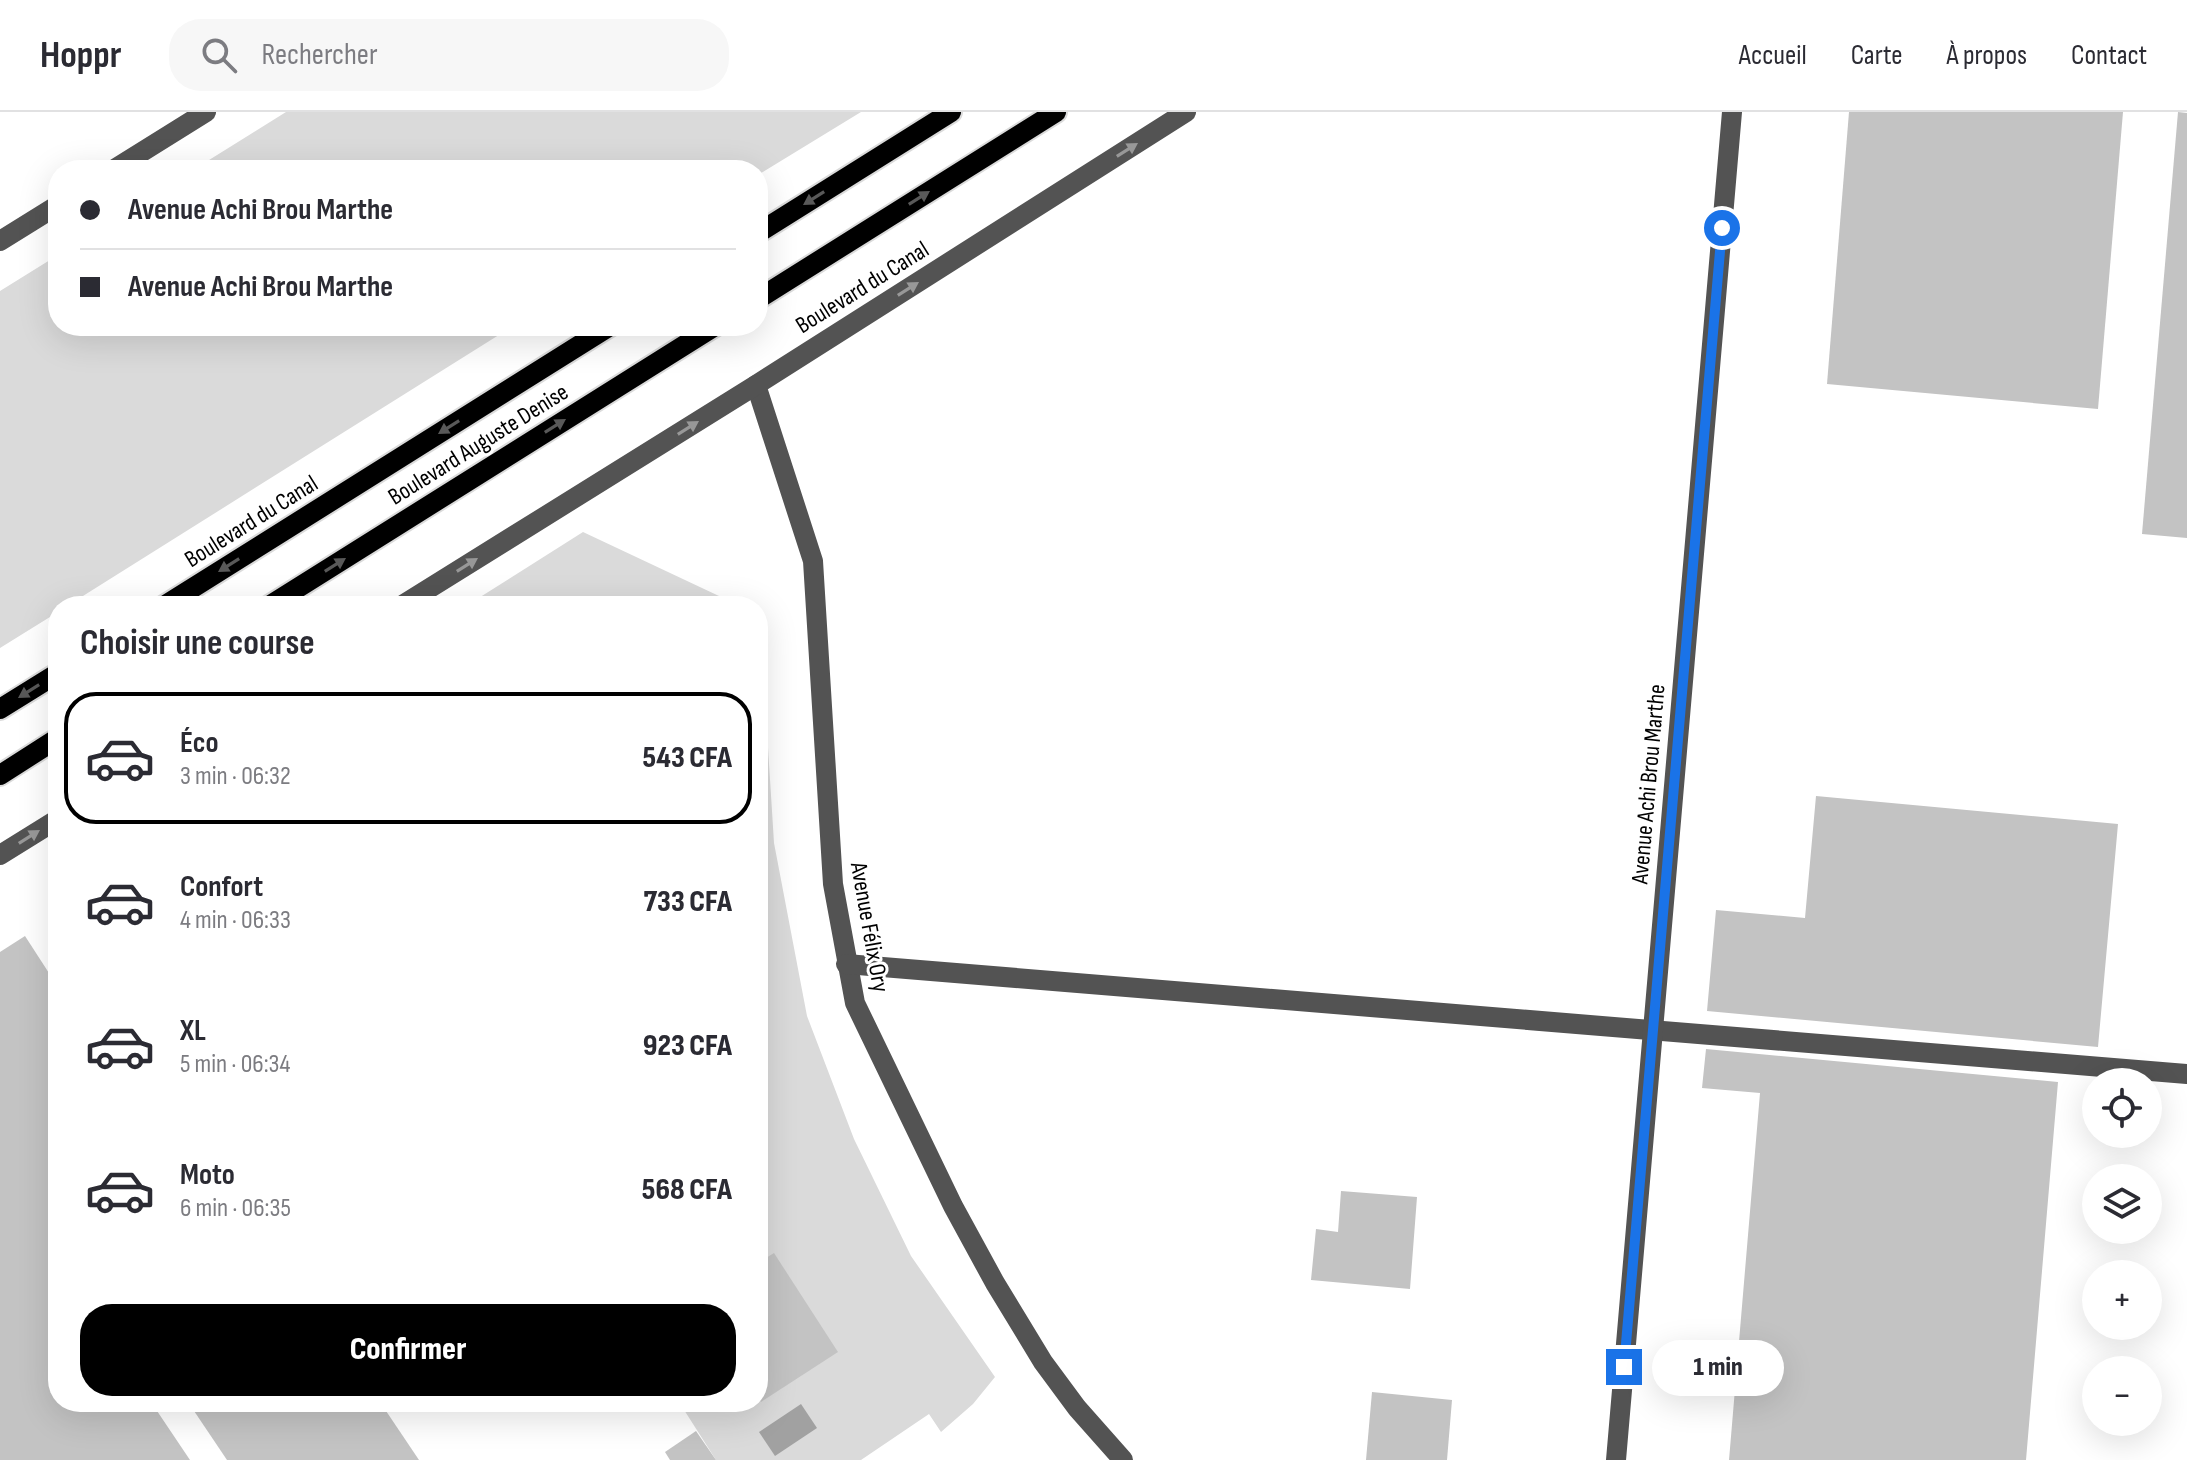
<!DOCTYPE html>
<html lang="fr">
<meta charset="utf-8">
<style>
:root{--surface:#fff;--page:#f7f7f7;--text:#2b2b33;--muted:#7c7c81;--line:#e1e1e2;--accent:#000}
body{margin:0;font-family:"Sofia Sans Condensed",sans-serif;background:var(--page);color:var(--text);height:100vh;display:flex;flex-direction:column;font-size:30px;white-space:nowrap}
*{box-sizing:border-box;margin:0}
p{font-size:26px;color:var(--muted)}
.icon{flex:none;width:44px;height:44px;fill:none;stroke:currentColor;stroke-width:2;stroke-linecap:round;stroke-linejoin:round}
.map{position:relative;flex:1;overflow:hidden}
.details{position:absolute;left:48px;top:484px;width:720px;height:816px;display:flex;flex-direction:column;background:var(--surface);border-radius:32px;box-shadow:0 8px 32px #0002}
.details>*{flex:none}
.guide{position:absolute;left:48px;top:48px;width:720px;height:176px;border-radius:32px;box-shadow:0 8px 32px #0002;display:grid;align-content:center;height:176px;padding:0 32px;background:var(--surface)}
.controls{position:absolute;left:2082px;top:956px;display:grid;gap:16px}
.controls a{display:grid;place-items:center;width:80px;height:80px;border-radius:50%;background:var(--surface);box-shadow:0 8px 32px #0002;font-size:40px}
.end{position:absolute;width:36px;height:36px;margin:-18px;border:10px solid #1a73e8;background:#fff;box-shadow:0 0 0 4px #fff}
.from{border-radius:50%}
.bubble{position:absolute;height:56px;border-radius:28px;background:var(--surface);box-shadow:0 8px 32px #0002;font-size:26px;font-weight:800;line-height:56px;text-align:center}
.guide b{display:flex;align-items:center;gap:28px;height:76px;font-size:30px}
.guide b+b{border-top:2px solid var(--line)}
.guide i{width:20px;height:20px;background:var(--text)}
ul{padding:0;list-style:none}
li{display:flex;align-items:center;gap:24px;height:132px;margin:0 16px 12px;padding:0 16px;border:4px solid transparent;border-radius:32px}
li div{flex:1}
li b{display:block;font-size:30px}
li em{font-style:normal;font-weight:800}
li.active{border-color:var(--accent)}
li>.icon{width:72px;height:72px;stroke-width:1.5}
h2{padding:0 32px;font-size:36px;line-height:96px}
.cta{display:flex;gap:16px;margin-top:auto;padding:16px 32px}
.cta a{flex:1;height:92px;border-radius:32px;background:var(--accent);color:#fff;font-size:32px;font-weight:800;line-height:92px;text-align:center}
header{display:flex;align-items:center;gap:48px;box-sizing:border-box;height:112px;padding:0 40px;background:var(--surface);border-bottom:2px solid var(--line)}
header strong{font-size:38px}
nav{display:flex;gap:44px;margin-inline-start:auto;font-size:28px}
.search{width:560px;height:72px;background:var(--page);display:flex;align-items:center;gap:20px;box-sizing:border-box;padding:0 28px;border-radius:32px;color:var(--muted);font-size:30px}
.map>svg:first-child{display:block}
.green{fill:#dadada}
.water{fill:#a1a1a1}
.building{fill:#c3c3c3}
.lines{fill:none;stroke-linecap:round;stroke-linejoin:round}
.major-casing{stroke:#dbdbdb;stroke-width:24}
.minor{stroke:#535353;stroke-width:20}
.major{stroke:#000;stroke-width:20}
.oneway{fill:#989898}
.oneway2{fill:#595959}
.route{stroke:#1a73e8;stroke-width:10}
.labels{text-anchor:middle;stroke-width:6;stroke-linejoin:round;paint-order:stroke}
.street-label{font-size:24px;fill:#000;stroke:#fff}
</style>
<header>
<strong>Hoppr</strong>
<div class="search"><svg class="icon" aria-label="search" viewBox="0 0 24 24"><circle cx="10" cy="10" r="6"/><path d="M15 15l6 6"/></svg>Rechercher</div>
<nav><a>Accueil</a><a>Carte</a><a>À propos</a><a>Contact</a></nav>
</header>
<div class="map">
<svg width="2187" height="1348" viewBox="0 0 2187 1348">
<rect width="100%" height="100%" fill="#fff"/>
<g class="green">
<path d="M286,0H861L758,63V58H193Z"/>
<path d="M58,143V214H513L67,494H58V500L0,536V179Z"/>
<path d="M583,420L719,484L725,494H466Z"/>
<path d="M758,548L763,556L774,731L807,904L854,1027L911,1144L995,1265L973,1292L941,1320L929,1302L861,1348H716L679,1290H758Z"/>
</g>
<path class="water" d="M801,1292L817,1316L775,1344L759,1320Z"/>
<g class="building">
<path d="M1849,0H2123L2098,297L1827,272Z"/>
<path d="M2178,0L2187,1V426L2142,422Z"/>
<path d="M1816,684L2118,712L2098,935L1707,899L1716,798L1805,806Z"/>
<path d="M25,824L58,875V1290H151L190,1348H0V840Z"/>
<path d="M1706,937L2058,970L2026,1348H1729L1760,981L1702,976Z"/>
<path d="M1341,1079L1417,1085L1410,1177L1311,1168L1316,1117L1338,1120Z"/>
<path d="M774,1141L838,1240L761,1290L758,1284V1151Z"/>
<path d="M1372,1280L1452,1288L1447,1348H1366Z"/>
<path d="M188,1290H380L419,1348H227Z"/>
<path d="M690,1290H712L696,1300Z"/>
<path d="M696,1319L716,1348H670L665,1340Z"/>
</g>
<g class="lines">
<g class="major-casing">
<g id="major">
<path d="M758,121L951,0"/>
<path d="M758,187L1056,0"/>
<path d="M164,494L610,214"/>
<path d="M269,494L715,214"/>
<path d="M0,597L58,561"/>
<path d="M0,663L58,626"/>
</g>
</g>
<g class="minor">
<path d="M113,58L206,0"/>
<path d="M0,129L58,93"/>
<path d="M756,273L813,449L833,772L855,891L953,1094L995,1171L1043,1250L1077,1296L1123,1348"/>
<path d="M401,494L756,273L1186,0"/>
<path d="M0,743L58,707"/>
<path d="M846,852L2187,962"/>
<path d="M1616,1348L1732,0"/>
</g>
<use href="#major" class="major"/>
</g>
<defs><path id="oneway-solid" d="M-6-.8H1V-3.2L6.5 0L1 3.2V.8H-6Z" transform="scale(2)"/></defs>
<g class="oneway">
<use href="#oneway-solid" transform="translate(1127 38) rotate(-32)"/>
<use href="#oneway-solid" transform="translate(908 177) rotate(-32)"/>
<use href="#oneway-solid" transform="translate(688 316) rotate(-32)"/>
<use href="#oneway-solid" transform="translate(467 453) rotate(-32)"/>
<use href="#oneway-solid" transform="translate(29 725) rotate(-32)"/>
</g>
<g class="oneway2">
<use href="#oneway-solid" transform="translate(814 86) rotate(148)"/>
<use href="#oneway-solid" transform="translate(919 86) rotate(-32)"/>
<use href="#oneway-solid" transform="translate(555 314) rotate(-32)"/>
<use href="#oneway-solid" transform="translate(449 315) rotate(148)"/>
<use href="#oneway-solid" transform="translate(229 453) rotate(148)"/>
<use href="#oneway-solid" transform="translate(335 453) rotate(-32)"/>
<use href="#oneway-solid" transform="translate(29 579) rotate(148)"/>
</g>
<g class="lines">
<path class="route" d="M1624,1255L1722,116"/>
</g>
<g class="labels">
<g class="street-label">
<text transform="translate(862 175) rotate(-32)" y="8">Boulevard du Canal</text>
<text transform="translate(478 332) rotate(-32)" y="8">Boulevard Auguste Denise</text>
<text transform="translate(251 409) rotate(-32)" y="8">Boulevard du Canal</text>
<text transform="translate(1648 672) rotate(-85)" y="8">Avenue Achi Brou Marthe</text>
<text transform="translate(870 815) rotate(80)" y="8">Avenue Félix Ory</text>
</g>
</g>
</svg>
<div class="controls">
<a><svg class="icon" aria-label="locate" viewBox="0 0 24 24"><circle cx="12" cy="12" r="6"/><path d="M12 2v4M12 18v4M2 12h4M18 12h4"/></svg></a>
<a><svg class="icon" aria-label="layers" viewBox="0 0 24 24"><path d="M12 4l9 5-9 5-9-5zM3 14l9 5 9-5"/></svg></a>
<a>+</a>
<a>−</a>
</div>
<i class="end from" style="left:1722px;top:116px"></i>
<i class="end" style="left:1624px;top:1255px"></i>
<div class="bubble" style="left:1652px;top:1228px;width:132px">1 min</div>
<div class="guide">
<b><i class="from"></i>Avenue Achi Brou Marthe</b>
<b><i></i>Avenue Achi Brou Marthe</b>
</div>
<section class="details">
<h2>Choisir une course</h2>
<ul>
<li class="active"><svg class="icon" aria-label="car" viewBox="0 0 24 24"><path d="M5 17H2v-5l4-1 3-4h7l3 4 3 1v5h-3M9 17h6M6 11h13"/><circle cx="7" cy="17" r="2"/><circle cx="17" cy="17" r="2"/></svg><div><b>Éco</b><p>3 min · 06:32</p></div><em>543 CFA</em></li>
<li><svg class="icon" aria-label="car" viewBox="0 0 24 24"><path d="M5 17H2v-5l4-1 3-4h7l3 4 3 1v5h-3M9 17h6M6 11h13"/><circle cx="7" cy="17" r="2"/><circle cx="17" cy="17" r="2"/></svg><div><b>Confort</b><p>4 min · 06:33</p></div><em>733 CFA</em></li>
<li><svg class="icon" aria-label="car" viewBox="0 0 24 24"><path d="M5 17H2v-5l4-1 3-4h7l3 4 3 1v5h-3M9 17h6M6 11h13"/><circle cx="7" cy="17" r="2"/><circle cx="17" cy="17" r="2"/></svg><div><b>XL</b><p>5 min · 06:34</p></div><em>923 CFA</em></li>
<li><svg class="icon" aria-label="car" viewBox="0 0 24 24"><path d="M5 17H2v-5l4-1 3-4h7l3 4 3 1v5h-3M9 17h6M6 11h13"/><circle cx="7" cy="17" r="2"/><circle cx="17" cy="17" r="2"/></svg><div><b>Moto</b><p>6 min · 06:35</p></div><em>568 CFA</em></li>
</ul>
<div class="cta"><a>Confirmer</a></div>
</section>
</div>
